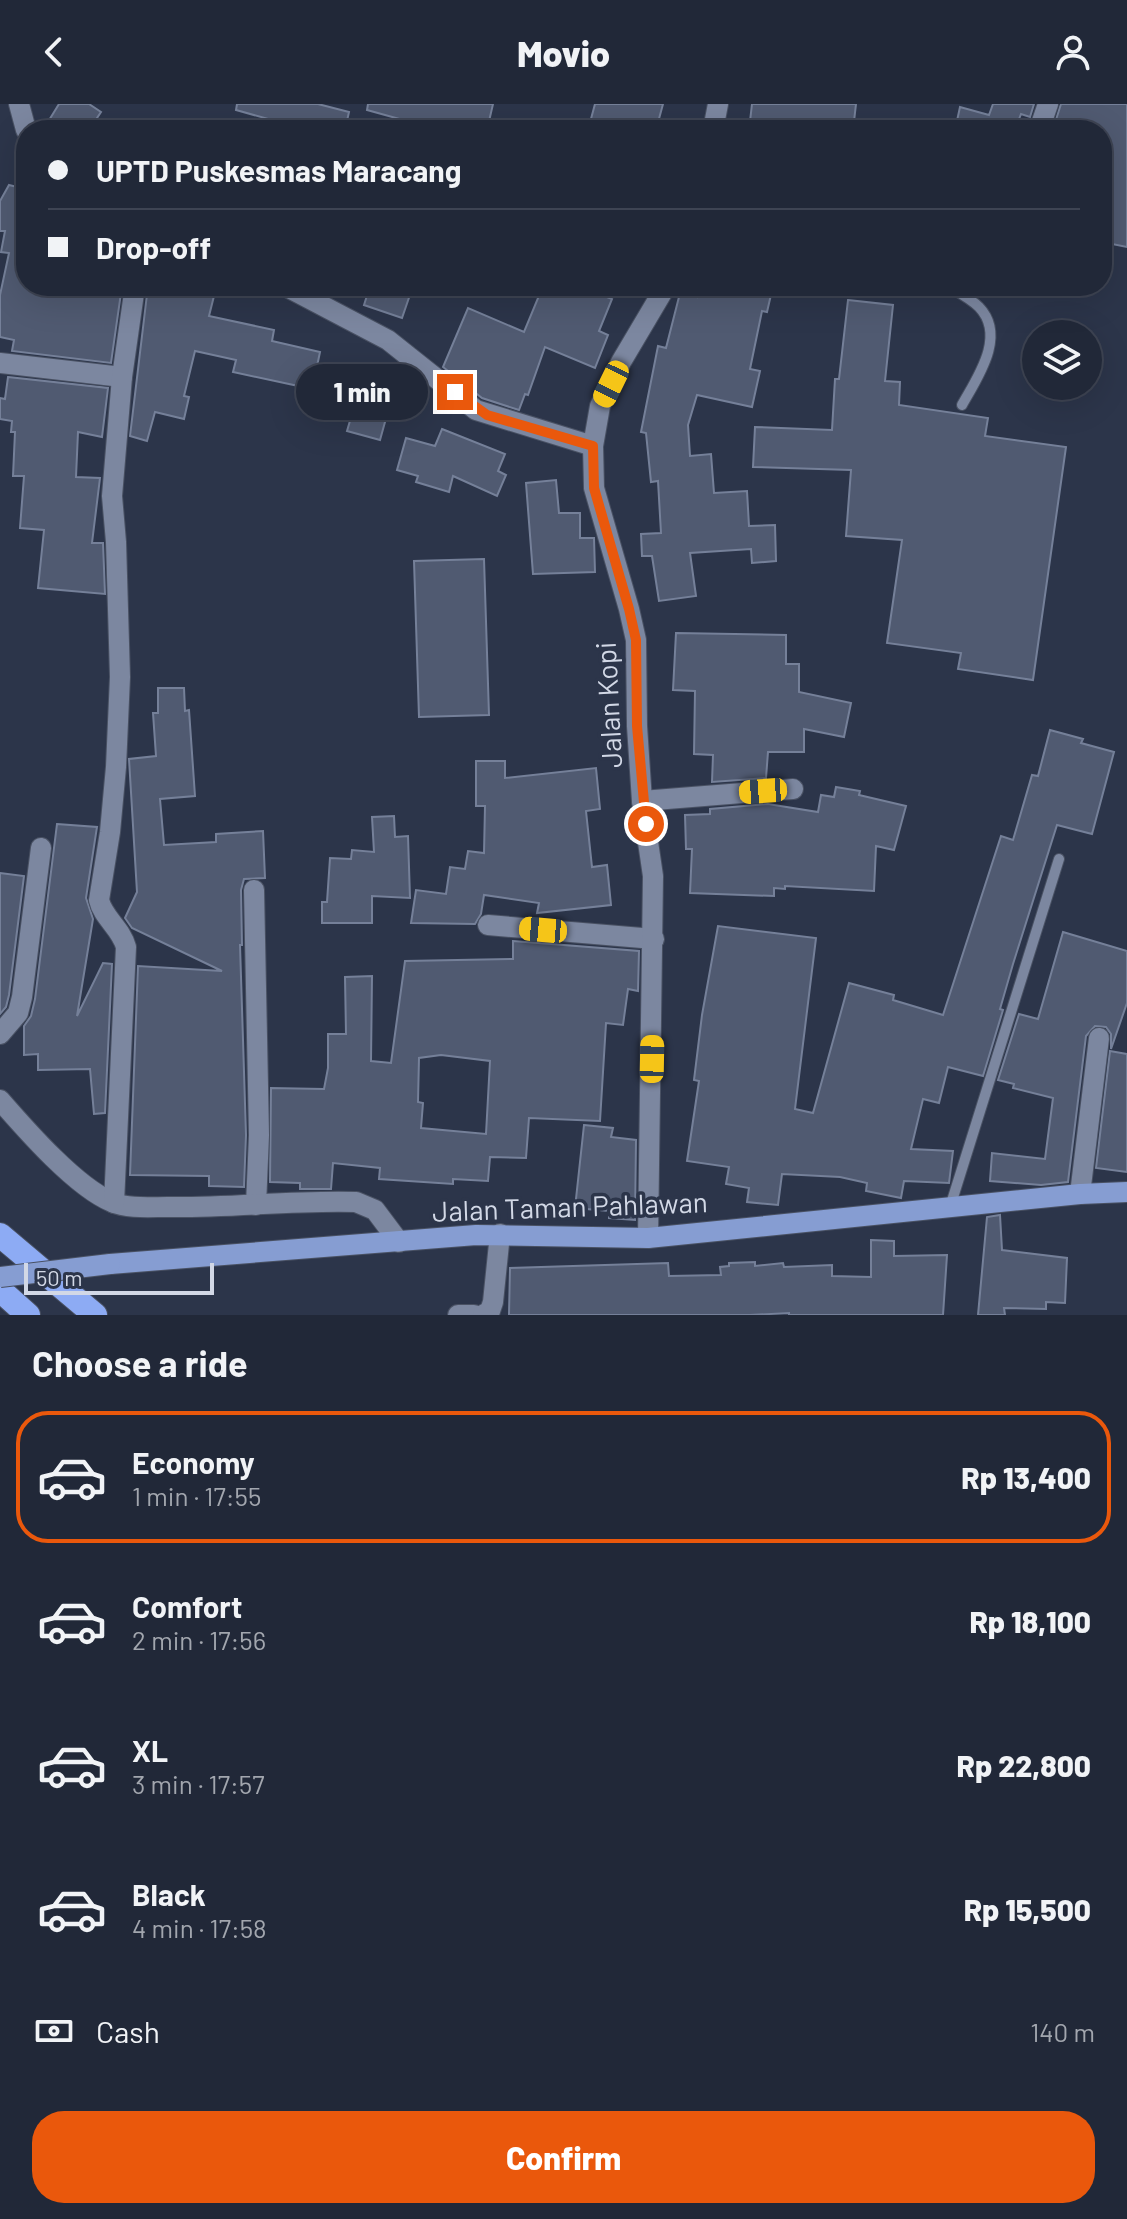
<!DOCTYPE html>
<meta charset="utf-8">
<style>
:root{--surface:#212838;--page:#293040;--text:#f1f3f6;--muted:#a2a6ae;--line:#3e4453;--accent:#ea580c}
body{margin:0;font-family:Barlow,sans-serif;background:var(--page);color:var(--text);height:100vh;display:flex;flex-direction:column;font-size:30px;white-space:nowrap}
*{box-sizing:border-box;margin:0}
p{font-size:26px;color:var(--muted)}
.icon{flex:none;width:44px;height:44px;fill:none;stroke:currentColor;stroke-width:2;stroke-linecap:round;stroke-linejoin:round}
.map{position:relative;height:1211px;overflow:hidden}
.sheet{display:flex;flex-direction:column;background:var(--surface);flex:1}
.sheet>*{flex:none}
.banner{position:absolute;left:16px;top:16px;width:1096px;height:176px;border-radius:32px;box-shadow:0 8px 32px #0002,0 0 0 2px var(--line);display:grid;align-content:center;height:176px;padding:0 32px;background:var(--surface)}
.buttons{position:absolute;left:1022px;top:216px;display:grid;gap:16px}
.buttons a{display:grid;place-items:center;width:80px;height:80px;border-radius:50%;background:var(--surface);box-shadow:0 8px 32px #0002,0 0 0 2px var(--line);font-size:40px}
.scale{position:absolute;left:24px;bottom:20px;width:190px;box-sizing:border-box;padding-left:8px;border:4px solid #d2d8e6;border-top:0;font-size:22px;line-height:28px;white-space:nowrap;color:#d2d8e6;-webkit-text-stroke:6px #2c354a;paint-order:stroke}
.end{position:absolute;width:36px;height:36px;margin:-18px;border:10px solid #ea580c;background:#fff;box-shadow:0 0 0 4px #fff}
.from{border-radius:50%}
.bubble{position:absolute;height:56px;border-radius:28px;background:var(--surface);box-shadow:0 8px 32px #0002,0 0 0 2px var(--line);font-size:26px;font-weight:800;line-height:56px;text-align:center}
.car{position:absolute;width:24px;height:48px;margin:-24px -12px;border-radius:10px;box-shadow:0 0 6px 2px #0007;background:linear-gradient(#f5c518 24%,#345 0 40%,#f5c518 0 76%,#345 0 86%,#f5c518 0)}
.banner b{display:flex;align-items:center;gap:28px;height:76px;font-size:30px}
.banner b+b{border-top:2px solid var(--line)}
.banner i{width:20px;height:20px;background:var(--text)}
ul{padding:0;list-style:none}
li{display:flex;align-items:center;gap:24px;height:132px;margin:0 16px 12px;padding:0 16px;border:4px solid transparent;border-radius:32px}
li div{flex:1}
li b{display:block;font-size:30px}
li em{font-style:normal;font-weight:800}
li.selected{border-color:var(--accent)}
li>.icon{width:72px;height:72px;stroke-width:1.5}
h2{padding:0 32px;font-size:36px;line-height:96px}
.pay{display:flex;align-items:center;gap:20px;height:88px;padding:0 32px;font-size:30px}
.pay p{margin-inline-start:auto}
.primary-button{display:flex;gap:16px;margin-top:auto;padding:16px 32px}
.primary-button a{flex:1;height:92px;border-radius:32px;background:var(--accent);color:#fff;font-size:32px;font-weight:800;line-height:92px;text-align:center}
header{display:flex;justify-content:space-between;align-items:center;height:104px;padding:0 32px;background:var(--surface);font-size:36px;font-weight:800}
.map>svg:first-child{display:block}
.building{fill:#505a71;stroke:#758099;stroke-width:2;fill-rule:evenodd}
.lines{fill:none;stroke-linecap:round;stroke-linejoin:round}
.lane-casing{stroke:#495163;stroke-width:12}
.street-casing{stroke:#495163;stroke-width:22}
.primary-casing{stroke:#495163;stroke-width:22}
.highway-casing{stroke:#495163;stroke-width:26}
.lane{stroke:#7c87a0;stroke-width:10}
.street{stroke:#7c87a0;stroke-width:20}
.primary{stroke:#869dd2;stroke-width:20}
.highway{stroke:#8dabf4;stroke-width:24}
.primary-bridge-casing{stroke:#495163;stroke-width:22;stroke-linecap:butt}
.primary-bridge{stroke:#869dd2;stroke-width:20}
.route{stroke:#ea580c;stroke-width:10}
.labels{text-anchor:middle;stroke-width:7;stroke-linejoin:round;paint-order:stroke}
.street-label{font-size:28px;fill:#d2d8e6;stroke:#2c354a}
</style>
<header><svg class="icon" aria-label="back" viewBox="0 0 24 24"><path d="M15 5l-7 7 7 7"/></svg>Movio<svg class="icon" aria-label="person" viewBox="0 0 24 24"><circle cx="12" cy="8" r="4"/><path d="M4 21q1-7 8-7t8 7"/></svg></header>
<div class="map">
<svg width="1127" height="1211" viewBox="0 0 1127 1211">
<rect width="100%" height="100%" fill="#2c354a"/>
<g class="building">
<path d="M59,0H89L101,8L89,26H43Z"/>
<path d="M237,0H318L349,8L345,26H285L286,20L236,6Z"/>
<path d="M368,0H493L487,26H439L367,6Z"/>
<path d="M595,0H663L656,26H588Z"/>
<path d="M752,0H856L853,26L813,20L812,26H749Z"/>
<path d="M993,0H1034L1030,13L1021,10L1018,18L1021,19L1020,26H955L960,3L989,11Z"/>
<path d="M1061,0H1127V143L1102,138V26H1067L1054,22Z"/>
<path d="M9,81L26,85V182H122L111,259L12,247L14,236L0,233V191L9,149L1,148L5,127H0V97Z"/>
<path d="M148,182H186L215,188L209,212L274,226L272,237L320,248L315,272L305,270L303,283L233,268L236,256L195,247L184,292L189,293L184,315L155,308L147,337L130,332Z"/>
<path d="M370,182H413L402,214L364,201Z"/>
<path d="M543,182H579L612,195L599,227L608,231L595,264L545,243L528,291L525,290L519,306L482,294L443,263L468,204L524,228Z"/>
<path d="M700,182H773L767,208L762,207L750,265L760,267L752,303L697,291L688,321L690,352L711,350L714,389L747,387L749,422L775,421L776,457L752,459L751,445L690,449L696,492L659,497L652,452H642L641,430L661,429L658,377L651,378L646,329L641,328L658,242L666,244L680,189L697,193Z"/>
<path d="M848,196L893,201L885,277L900,278L899,301L988,314L985,332L1066,343L1033,576L958,565L961,549L887,539L902,436L846,432L851,366L753,363L755,323L832,326L835,275H839Z"/>
<path d="M8,273L108,284L102,333L78,328L76,373L100,374L92,439H103L105,490L38,484L44,426L20,424L24,372H13L15,328H11L12,317L0,315V294L5,295Z"/>
<path d="M359,286L390,300L380,336L347,327Z"/>
<path d="M442,325L505,350L498,367L506,371L497,392L453,372L449,388L416,378L418,372L397,366L406,334L435,342Z"/>
<path d="M556,376L559,409H580V434H594L595,468L533,470L526,379Z"/>
<path d="M484,455L489,611L419,613L414,457Z"/>
<path d="M676,529L786,531V560H799V588L851,599L844,633L804,625V648H768L766,674L712,678L713,651L694,650L695,587L673,586Z"/>
<path d="M158,584H184L185,607L189,606L195,692L160,695L164,741L216,738V730L263,727L265,774L244,775L241,786L242,841H240L246,1031L244,1083L209,1082V1072L130,1071L138,862L222,867L132,824L125,814L137,788L129,655L156,652L153,609H158Z"/>
<path d="M1050,626L1083,635L1081,639L1114,648L1092,730L1057,721L1013,860L1000,905L1003,906L983,972L948,963L939,999L923,995L911,1045L953,1047L949,1079L904,1077L901,1094L866,1087L867,1079L840,1073L782,1070L778,1101L747,1098L749,1084L726,1080L729,1063L687,1057L699,977L694,976L702,911L718,822L816,834L795,1005L813,1009L849,879L894,891L893,896L943,911L1001,732L1013,736L1032,671L1038,672Z"/>
<path d="M476,657H505V674L596,664L600,705L586,707L592,763L607,761L611,801L537,809L539,799L484,791L481,810L475,820L411,819L416,786L446,790L450,763L465,765L468,747L484,749L485,702H476Z"/>
<path d="M836,683L860,687L859,691L906,702L894,746L876,742L874,787L785,782V785L774,784V792L690,789L692,745H686L685,711L710,710V705L768,700L818,708L821,691L834,693Z"/>
<path d="M394,712L395,733L408,732L410,794L372,792V819H322V798H327L330,754L351,755L352,746L374,748L372,713Z"/>
<path d="M57,720L97,723L86,794L93,815L77,912L103,859L112,860L105,1009L94,1010L90,965L38,966V950L24,951V922L31,912L35,895Z"/>
<path d="M0,769L24,772L9,891L6,903L0,910Z"/>
<path d="M1063,828L1127,847V899L1111,945V930L1106,923L1095,922L1086,932L1068,1078L1041,1081L990,1077L992,1049L1045,1055L1053,994L1013,984L1014,980L998,976L1019,910L1038,915Z"/>
<path d="M513,837L639,847L638,887L628,885L623,921L606,919L600,1017L529,1014L526,1054L490,1053L488,1077L453,1075V1080L379,1075L380,1064L333,1059L331,1085H300V1079L270,1078L271,984L324,985L328,964V930H346L345,873L372,872L371,957L391,959L405,857L513,855ZM441,951L490,957L486,1030L421,1024L423,999L418,998L419,954Z"/>
<path d="M1110,947L1127,950V1068L1096,1064Z"/>
<path d="M584,1021L613,1024L611,1033L636,1036L635,1116L609,1114V1107L575,1104Z"/>
<path d="M1000,1111L1002,1146L1067,1154L1065,1199L1046,1198V1205L1004,1204L1005,1211H978L987,1113Z"/>
<path d="M871,1136L894,1137V1152L947,1151L943,1211H789V1209L750,1211H509L510,1164L668,1159L669,1172L721,1171L720,1163L729,1162V1159L755,1158V1162L783,1159L784,1163L832,1161V1172L871,1173Z"/>
</g>
<g class="lines">
<g class="lane-casing">
<g id="lane">
<path d="M948,182C958,188 971,195 979,203C1007,232 977,274 962,301"/>
<path d="M950,1103L1059,755"/>
</g>
</g>
<g class="street-casing">
<g id="street">
<path d="M19,0L26,26"/>
<path d="M713,26L718,0"/>
<path d="M1039,26L1048,0"/>
<path d="M285,182L388,236L476,306L593,342"/>
<path d="M0,259L122,273"/>
<path d="M642,697L793,685"/>
<path d="M254,786L259,1031L256,1101"/>
<path d="M488,821L654,835"/>
<path d="M0,930L18,909L22,893L41,744"/>
<path d="M0,996C27,1027 76,1083 112,1098C128,1105 150,1103 167,1103C230,1104 293,1096 356,1098L375,1106L399,1138"/>
<path d="M1080,1090L1099,934"/>
<path d="M114,1099L126,843C121,824 103,814 99,796L110,728L116,663L120,573L116,438L112,392L122,273L135,182"/>
<path d="M648,1134L653,772L642,697L637,622L636,536L629,505L594,384L593,342L600,302L621,258L666,182"/>
<path d="M458,1211H474"/>
<path d="M483,1211L490,1207L493,1198L500,1130"/>
</g>
</g>
<g class="primary-casing">
<path id="primary" d="M110,1160L476,1131L648,1134L1080,1090L1127,1088"/>
</g>
<g class="highway-casing">
<g id="highway">
<path d="M0,1131L95,1211"/>
<path d="M0,1186L28,1211"/>
</g>
</g>
<use href="#lane" class="lane"/>
<use href="#street" class="street"/>
<use href="#primary" class="primary"/>
<use href="#highway" class="highway"/>
<g class="primary-bridge-casing">
<path id="primary-bridge" d="M0,1173L110,1160"/>
</g>
<use href="#primary-bridge" class="primary-bridge"/>
</g>
<g class="lines">
<path class="route" d="M455,288L487,311L593,342L594,384L629,505L636,536L637,622L646,720"/>
</g>
<g class="labels">
<g class="street-label">
<text transform="translate(609 601) rotate(-93)" y="10">Jalan Kopi</text>
<text transform="translate(570 1103) rotate(-2)" y="10">Jalan Taman Pahlawan</text>
</g>
</g>
</svg>
<div class="buttons">
<a><svg class="icon" aria-label="layers" viewBox="0 0 24 24"><path d="M12 4l9 5-9 5-9-5zM3 14l9 5 9-5"/></svg></a>
</div>
<div class="scale">50 m</div>
<i class="end from" style="left:646px;top:720px"></i>
<i class="end" style="left:455px;top:288px"></i>
<div class="bubble" style="left:296px;top:260px;width:132px">1 min</div>
<i class="car" style="left:611px;top:280px;rotate:206deg"></i>
<i class="car" style="left:763px;top:687px;rotate:266deg"></i>
<i class="car" style="left:543px;top:826px;rotate:275deg"></i>
<i class="car" style="left:652px;top:955px;rotate:1deg"></i>
<div class="banner">
<b><i class="from"></i>UPTD Puskesmas Maracang</b>
<b><i></i>Drop-off</b>
</div>
</div>
<section class="sheet">
<h2>Choose a ride</h2>
<ul>
<li class="selected"><svg class="icon" aria-label="car" viewBox="0 0 24 24"><path d="M5 17H2v-5l4-1 3-4h7l3 4 3 1v5h-3M9 17h6M6 11h13"/><circle cx="7" cy="17" r="2"/><circle cx="17" cy="17" r="2"/></svg><div><b>Economy</b><p>1 min · 17:55</p></div><em>Rp 13,400</em></li>
<li><svg class="icon" aria-label="car" viewBox="0 0 24 24"><path d="M5 17H2v-5l4-1 3-4h7l3 4 3 1v5h-3M9 17h6M6 11h13"/><circle cx="7" cy="17" r="2"/><circle cx="17" cy="17" r="2"/></svg><div><b>Comfort</b><p>2 min · 17:56</p></div><em>Rp 18,100</em></li>
<li><svg class="icon" aria-label="car" viewBox="0 0 24 24"><path d="M5 17H2v-5l4-1 3-4h7l3 4 3 1v5h-3M9 17h6M6 11h13"/><circle cx="7" cy="17" r="2"/><circle cx="17" cy="17" r="2"/></svg><div><b>XL</b><p>3 min · 17:57</p></div><em>Rp 22,800</em></li>
<li><svg class="icon" aria-label="car" viewBox="0 0 24 24"><path d="M5 17H2v-5l4-1 3-4h7l3 4 3 1v5h-3M9 17h6M6 11h13"/><circle cx="7" cy="17" r="2"/><circle cx="17" cy="17" r="2"/></svg><div><b>Black</b><p>4 min · 17:58</p></div><em>Rp 15,500</em></li>
</ul>
<div class="pay"><svg class="icon" aria-label="cash" viewBox="0 0 24 24"><path d="M3 7h18v10H3z"/><circle cx="12" cy="12" r="2"/></svg>Cash<p>140 m</p></div>
<div class="primary-button"><a>Confirm</a></div>
</section>
